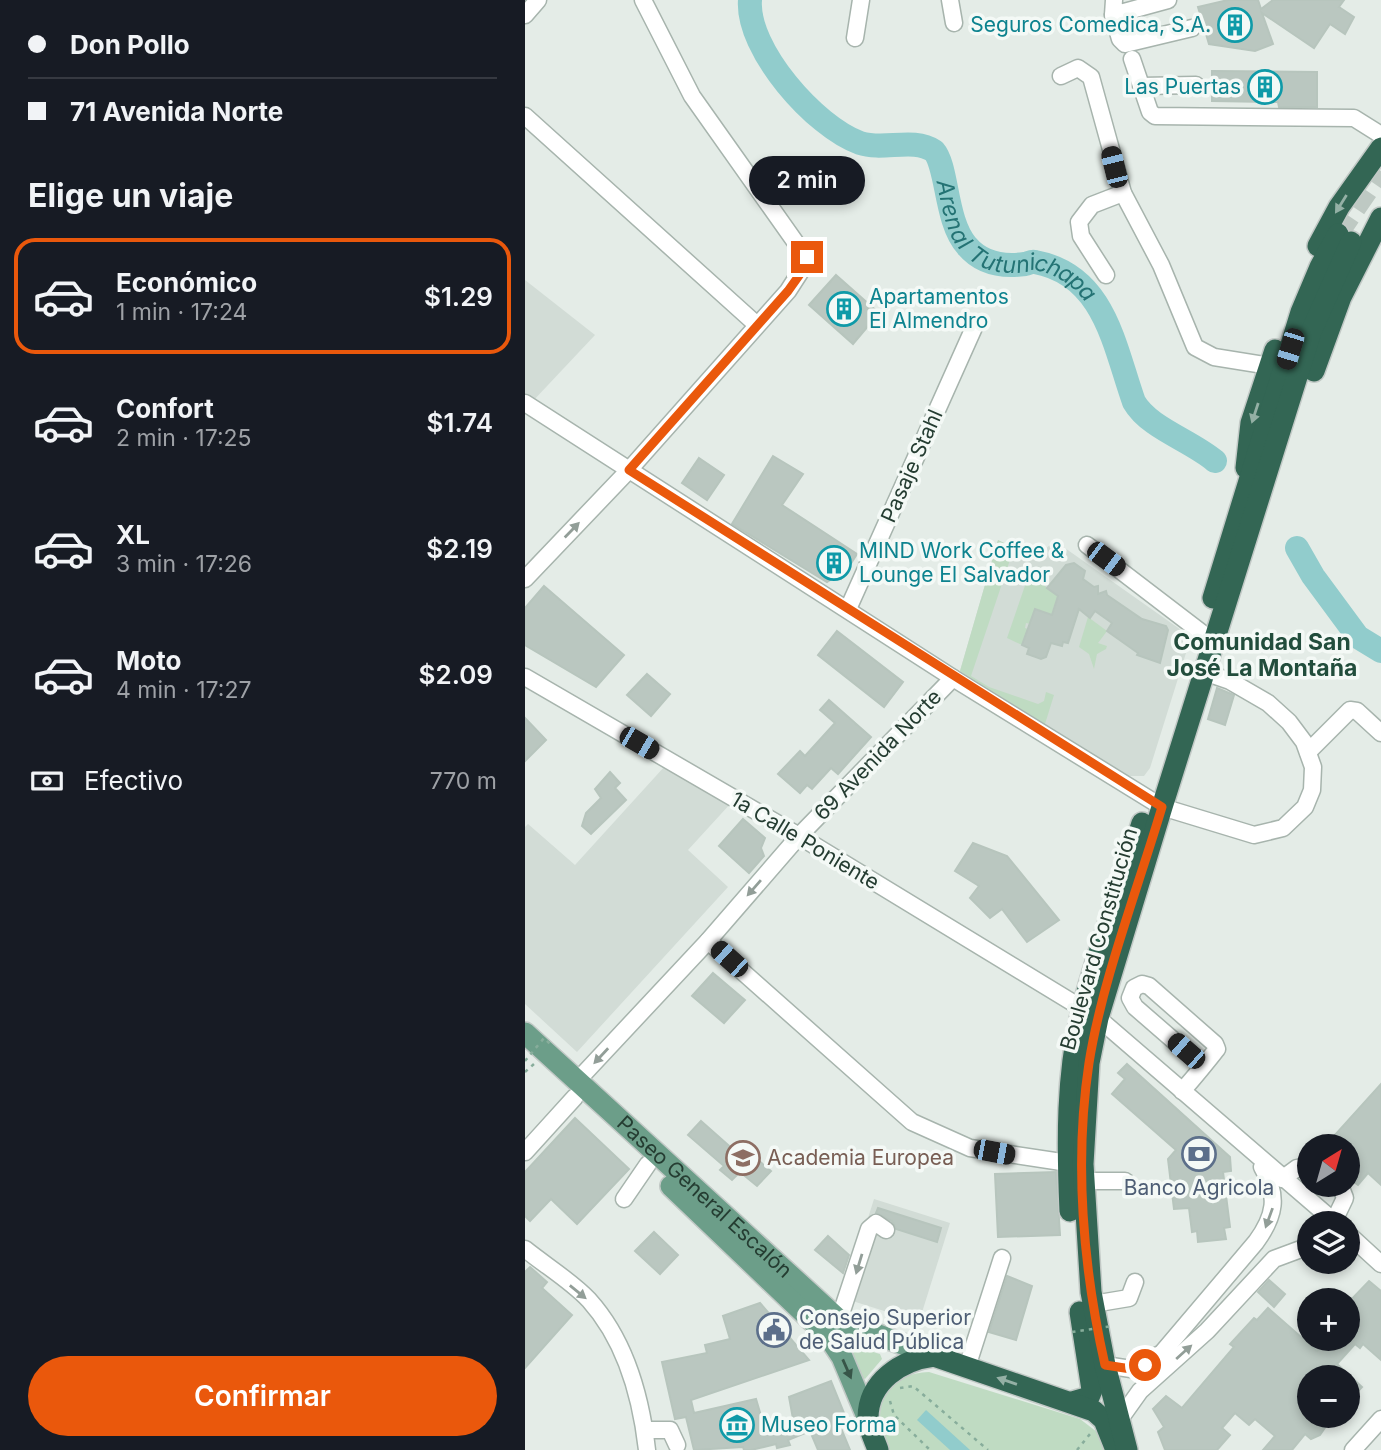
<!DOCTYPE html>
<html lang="es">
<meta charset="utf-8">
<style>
:root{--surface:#171b24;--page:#20242c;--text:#f1f3f6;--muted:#9ea1a6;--line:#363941;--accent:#ea580c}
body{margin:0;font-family:Inter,sans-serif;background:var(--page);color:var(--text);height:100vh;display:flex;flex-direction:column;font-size:26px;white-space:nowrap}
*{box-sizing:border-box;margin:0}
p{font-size:23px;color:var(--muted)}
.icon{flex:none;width:38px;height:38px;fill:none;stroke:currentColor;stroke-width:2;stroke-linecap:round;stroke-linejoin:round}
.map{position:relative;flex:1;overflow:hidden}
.sheet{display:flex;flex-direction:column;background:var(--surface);width:525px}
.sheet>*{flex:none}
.banner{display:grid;align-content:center;height:154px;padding:0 28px;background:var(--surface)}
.needle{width:46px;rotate:37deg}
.controls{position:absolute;left:772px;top:1134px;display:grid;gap:14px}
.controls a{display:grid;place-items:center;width:63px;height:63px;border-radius:50%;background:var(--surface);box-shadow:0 4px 10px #0003;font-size:35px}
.end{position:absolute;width:32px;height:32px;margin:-16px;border:9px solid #ea580c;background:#fff;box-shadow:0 0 0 4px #fff}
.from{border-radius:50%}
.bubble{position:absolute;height:49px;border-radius:24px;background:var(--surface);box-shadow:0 4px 10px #0003;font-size:23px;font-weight:600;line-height:49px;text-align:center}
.car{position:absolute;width:21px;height:42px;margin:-21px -10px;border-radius:9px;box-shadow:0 0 5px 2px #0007;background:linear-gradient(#222 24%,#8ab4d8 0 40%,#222 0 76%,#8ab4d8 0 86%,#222 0)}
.banner b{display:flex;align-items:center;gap:24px;height:66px;font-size:26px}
.banner b+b{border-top:2px solid var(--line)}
.banner i{width:18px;height:18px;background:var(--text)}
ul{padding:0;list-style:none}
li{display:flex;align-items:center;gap:21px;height:116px;margin:0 14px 10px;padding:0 14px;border:4px solid transparent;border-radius:21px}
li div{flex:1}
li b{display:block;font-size:26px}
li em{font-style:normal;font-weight:600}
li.on{border-color:var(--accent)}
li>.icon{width:63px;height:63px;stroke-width:1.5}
h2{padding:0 28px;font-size:32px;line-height:84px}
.pay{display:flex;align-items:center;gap:18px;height:77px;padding:0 28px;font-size:26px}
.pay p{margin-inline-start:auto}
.primary-button{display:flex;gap:14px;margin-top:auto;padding:14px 28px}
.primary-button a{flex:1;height:80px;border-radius:42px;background:var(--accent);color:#fff;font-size:28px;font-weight:600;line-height:80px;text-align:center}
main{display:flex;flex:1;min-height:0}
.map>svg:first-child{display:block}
.built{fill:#d2dcd6}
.green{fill:#bfdbc2}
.water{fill:#91cccc}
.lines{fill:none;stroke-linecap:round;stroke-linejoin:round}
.river{stroke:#91cccc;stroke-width:24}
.building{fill:#bac7c0;stroke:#b7c5bd;stroke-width:2}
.highway-tunnel{stroke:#bec9c3;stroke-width:21;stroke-dasharray:21 10;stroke-linecap:butt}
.minor-casing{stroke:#a7b4ad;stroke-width:19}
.major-casing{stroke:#c2c9c6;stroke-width:24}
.highway-casing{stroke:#c2c9c6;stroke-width:24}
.path{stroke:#87ad9b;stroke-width:2.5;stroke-dasharray:3.5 5;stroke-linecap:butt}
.minor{stroke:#fff;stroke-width:16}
.major{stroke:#6c9e89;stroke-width:21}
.highway{stroke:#336654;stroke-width:21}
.path-bridge{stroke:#87ad9b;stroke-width:2.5;stroke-dasharray:3.5 5;stroke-linecap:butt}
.oneway{fill:#94b0a5}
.oneway2{fill:#929e98}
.oneway3{fill:#375548}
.route{stroke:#ea580c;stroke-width:9}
.labels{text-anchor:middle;stroke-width:7;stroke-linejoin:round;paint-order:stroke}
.culture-label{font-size:21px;fill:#0d838f;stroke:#f4f9f6;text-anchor:start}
.street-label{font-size:21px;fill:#253d32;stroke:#f4f9f6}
.education-label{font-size:21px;fill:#785e54;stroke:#f4f9f6;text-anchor:start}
.service-label{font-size:21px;fill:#4e5e75;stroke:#f4f9f6}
.water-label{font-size:23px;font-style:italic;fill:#247374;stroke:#f4f9f6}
.neighbourhood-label{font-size:23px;font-weight:bold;fill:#224d3c;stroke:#f4f9f6}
</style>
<main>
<section class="sheet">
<div class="banner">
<b><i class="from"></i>Don Pollo</b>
<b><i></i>71 Avenida Norte</b>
</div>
<h2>Elige un viaje</h2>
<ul>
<li class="on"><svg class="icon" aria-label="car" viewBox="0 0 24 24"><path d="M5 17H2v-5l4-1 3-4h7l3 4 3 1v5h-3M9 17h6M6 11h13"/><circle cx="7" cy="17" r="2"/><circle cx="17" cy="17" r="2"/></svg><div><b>Económico</b><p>1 min · 17:24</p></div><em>$1.29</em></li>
<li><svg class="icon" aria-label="car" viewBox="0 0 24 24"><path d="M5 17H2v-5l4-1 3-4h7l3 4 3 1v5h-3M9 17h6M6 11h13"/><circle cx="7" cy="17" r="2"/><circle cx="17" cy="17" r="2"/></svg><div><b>Confort</b><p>2 min · 17:25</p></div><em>$1.74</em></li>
<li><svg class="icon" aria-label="car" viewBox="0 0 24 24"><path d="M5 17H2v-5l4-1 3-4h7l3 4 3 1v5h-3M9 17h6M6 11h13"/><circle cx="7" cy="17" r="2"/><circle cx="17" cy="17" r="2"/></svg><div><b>XL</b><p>3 min · 17:26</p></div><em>$2.19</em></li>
<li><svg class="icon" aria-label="car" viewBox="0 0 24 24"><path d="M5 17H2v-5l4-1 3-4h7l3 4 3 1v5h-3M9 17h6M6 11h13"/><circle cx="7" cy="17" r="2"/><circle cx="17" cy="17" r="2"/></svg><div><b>Moto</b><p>4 min · 17:27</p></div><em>$2.09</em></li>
</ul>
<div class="pay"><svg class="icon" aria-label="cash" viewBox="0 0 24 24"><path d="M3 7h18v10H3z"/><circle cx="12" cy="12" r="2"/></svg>Efectivo<p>770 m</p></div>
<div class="primary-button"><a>Confirmar</a></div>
</section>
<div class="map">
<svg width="856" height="1450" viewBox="0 0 856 1450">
<rect width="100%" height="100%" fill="#e4ece7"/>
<g class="built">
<path d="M0,280L70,335L7,402L0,398Z"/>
<path d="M473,540L509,558L530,541L666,637L625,768L619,776H603L435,671Z"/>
<path d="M140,766L206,803L163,850L203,887L52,1052L0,1004V827L3,824L50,865Z"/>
<path d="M349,1199L425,1223L394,1322L318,1298Z"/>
</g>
<g class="green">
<path d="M473,540L489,548L446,676L464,687L513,704L519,701L521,692L529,695L520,724L435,671Z"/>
<path d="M504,574L544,604H560L552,614L527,615L510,610L506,624L501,623L500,628L503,629L497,645L482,638Z"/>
<path d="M563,617L582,631L573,643L582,646L581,649L572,654L569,669L564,654L554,647Z"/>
<path d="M324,1345L355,1354L357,1359L340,1379L336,1377Z"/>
<path d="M404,1372L555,1419L572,1432L581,1450H360C349,1409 353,1375 404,1372Z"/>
</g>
<path class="water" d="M401,1410L445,1450H425L392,1420Z"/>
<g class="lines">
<g class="river">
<path id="s1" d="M225,0C221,49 290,127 335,143C359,151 388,137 409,151C423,167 420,222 442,246C457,264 478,267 500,264C505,263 506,261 510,262C580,275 589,346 609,402C624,428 665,440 690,461"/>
<path d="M772,548L788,576L833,637L856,651"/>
</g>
</g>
<g class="building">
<path d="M703,0H733L736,9L748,0H819L814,7L829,17L820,34L805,24L789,48L737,13L748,44L730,51L684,44L673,7Z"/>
<path d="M687,71L792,72V107H754L753,102L687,101Z"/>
<path d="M311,275L354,313L328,344L284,305Z"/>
<path d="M248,456L278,474L257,505L332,554L316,579L311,576L302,582L207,524Z"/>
<path d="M174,458L199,475L182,500L157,483Z"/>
<path d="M549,563L560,571L558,579L569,587L573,586V594L581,591L582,595L617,619L641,626L643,630L635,663L612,655L613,653L582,631L587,623L570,611L565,618L554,609L543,643L538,642L537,646L526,643L521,657L516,659L502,654L504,648L497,645L510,609L527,615L533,596L522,588L541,565Z"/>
<path d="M19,586L99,655L71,687L0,645V608Z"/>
<path d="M312,631L378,682L359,707L293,655Z"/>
<path d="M122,674L145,694L126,716L102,695Z"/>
<path d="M692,688L709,695L700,725L683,719Z"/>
<path d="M304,700L346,737L313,774L306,768L287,789L282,785L275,793L253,774L275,751L280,756L310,723L295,710Z"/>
<path d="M0,718L21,740L0,761Z"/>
<path d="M85,772L95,783L90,788L101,800L66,834L57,826L61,813L76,798L70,789Z"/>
<path d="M218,819L240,838L236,848L239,856L224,873L194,846Z"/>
<path d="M448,843L482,856L534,920L502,942L477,909L465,918L445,898L454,886L430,871Z"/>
<path d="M188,973L220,1000L199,1023L167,996Z"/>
<path d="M602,1064L705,1157L706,1171L698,1172L705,1227L699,1228L701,1239L673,1242L672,1231L667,1232L664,1208L649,1209L643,1159L651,1150L587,1094L600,1079L593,1073Z"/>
<path d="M856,1084V1185L843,1173L833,1185L822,1177V1146H800Z"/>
<path d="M50,1118L104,1169L52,1224L26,1199L5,1221L0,1216V1172Z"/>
<path d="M176,1121L211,1152L216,1146L246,1171L232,1186L215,1172L207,1180L195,1170L199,1166L163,1135Z"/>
<path d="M531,1172L535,1235L473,1237L470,1174Z"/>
<path d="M353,1208L416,1228L412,1242L371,1229L367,1221L351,1213Z"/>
<path d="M129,1232L153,1255L135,1274L110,1251Z"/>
<path d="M303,1236L324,1255L318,1273L290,1250Z"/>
<path d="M5,1267L22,1282L17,1288L47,1315L0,1368V1272Z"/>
<path d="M482,1276L507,1286L491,1340L464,1332Z"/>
<path d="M744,1280L760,1294L749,1307L733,1292Z"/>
<path d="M844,1281L856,1291V1360L838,1344L835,1348L830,1344L812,1364L837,1387L822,1403V1377H784V1416H808L795,1435L786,1439L780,1434L767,1450H738L750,1436L730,1419L724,1425L710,1413L697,1428L705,1435L692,1450H640L633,1432L639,1427L628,1409L641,1396L657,1408L709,1347L705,1344L729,1318L732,1320L743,1308L792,1351L803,1339H822V1317L829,1310L822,1304Z"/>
<path d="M235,1303L284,1360L166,1400L169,1413L231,1399L239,1426L247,1424L250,1429L269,1424L264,1397L306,1381L321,1418L313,1421L325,1450H293L285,1431L263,1440L265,1445L252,1448L251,1444L226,1450H219L218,1447L169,1450L161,1417L150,1419L137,1362L182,1353L180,1345L205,1339L198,1316Z"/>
</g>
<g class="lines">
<path class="highway-tunnel" d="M813,234L856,171"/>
<g class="minor-casing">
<g id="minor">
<path d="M425,0L429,23"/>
<path d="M589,0L588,15L643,0"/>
<path d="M0,15L13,0"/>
<path d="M588,15L595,39L600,44L667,28"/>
<path d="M330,38L336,0"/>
<path d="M607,59L625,112L630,116L829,118L856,135"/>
<path d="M536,76L553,68L566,77L598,193L636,265L670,347L689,357L745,366"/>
<path d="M616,86L671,85"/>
<path d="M0,116L232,325"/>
<path d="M581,275L556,236L554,222L567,205L598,193"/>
<path d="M0,403L428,678L637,807L729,835L758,828L780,807L787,790L788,767L779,742L764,722L743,703L705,681L679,672"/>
<path d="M562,545L677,633"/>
<path d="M0,579L104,470L263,291L283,260L167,96L118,0"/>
<path d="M323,609L451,323"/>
<path d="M0,677L274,836L573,1018L811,1223"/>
<path d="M783,752L825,710L832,711L856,733"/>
<path d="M183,941L387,1122L445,1148L543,1163"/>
<path d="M52,1081L183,941L274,836L428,678"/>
<path d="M657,1091C669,1078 680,1064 692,1049L690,1044L624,986L617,984L609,988L605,998L610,1007L678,1066"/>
<path d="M0,1152L50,1097"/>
<path d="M757,1179L772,1168L784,1166"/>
<path d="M558,1181H600"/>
<path d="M99,1199L123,1164"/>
<path d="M809,1221L820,1198L815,1185"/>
<path d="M822,1233L856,1264"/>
<path d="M0,1249C21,1266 46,1281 64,1300C100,1340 116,1397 122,1450"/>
<path d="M568,1304L604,1298L610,1282"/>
<path d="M314,1320L344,1229L351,1223L361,1230"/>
<path d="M580,1365L606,1369L637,1353L731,1242C750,1216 754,1196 737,1167"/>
<path d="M442,1367L477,1258"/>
<path d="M595,1419L615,1391L682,1331L749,1259L784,1246"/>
<path d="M120,1430H145L152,1445"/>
<path d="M828,1450L856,1419"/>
</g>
</g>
<g class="major-casing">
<g id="major">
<path id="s2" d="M0,1033L314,1320L409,1356"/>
<path d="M146,1186L303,1336L317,1357L343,1419"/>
</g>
</g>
<g class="highway-casing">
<g id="highway">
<path d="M793,246L814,207L856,148"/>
<path d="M789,371L816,297L856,218"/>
<path d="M721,468L726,423L750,350"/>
<path d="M688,598L776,312L795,267L813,234"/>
<path d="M545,1211C542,1144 541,1073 558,1007C574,945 598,884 617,823"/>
<path d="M547,1402L564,1397L567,1390L555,1312"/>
<path d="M353,1450C350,1441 343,1428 343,1418C343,1381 377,1360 409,1356L569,1411L579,1420L591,1450"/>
<path d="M602,1450L580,1365L566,1292L558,1164L564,1063L573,1018L637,807L786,332L826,242"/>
</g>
</g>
<g class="path">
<path d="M0,1072L10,1063"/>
<path d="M375,1388L388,1386L463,1450"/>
<path d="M365,1401L369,1415L405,1450"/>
<path d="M552,1450L565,1434"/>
</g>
<use href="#minor" class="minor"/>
<use href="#major" class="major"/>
<use href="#highway" class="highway"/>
<g class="path-bridge">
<path d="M0,1061L19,1038L26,1045"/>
<path d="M547,1332L588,1326"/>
</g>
</g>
<defs><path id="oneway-solid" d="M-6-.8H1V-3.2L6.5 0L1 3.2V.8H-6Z" transform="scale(1.75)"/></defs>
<g class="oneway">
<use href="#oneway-solid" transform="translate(816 204) rotate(122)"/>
<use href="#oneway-solid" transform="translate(730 413) rotate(108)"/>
<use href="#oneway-solid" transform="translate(482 1381) rotate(-161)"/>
</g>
<g class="oneway2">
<use href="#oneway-solid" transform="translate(47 530) rotate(-46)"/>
<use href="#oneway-solid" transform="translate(229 888) rotate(131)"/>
<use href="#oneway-solid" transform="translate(76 1056) rotate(133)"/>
<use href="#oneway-solid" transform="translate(744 1218) rotate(110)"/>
<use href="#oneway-solid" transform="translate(334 1264) rotate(107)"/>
<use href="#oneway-solid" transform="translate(53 1292) rotate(39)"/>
<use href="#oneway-solid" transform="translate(659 1352) rotate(-42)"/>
</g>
<use class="oneway3" href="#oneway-solid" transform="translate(322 1369) rotate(66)"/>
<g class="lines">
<path class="route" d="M282,257L278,270L263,291L104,470L637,807C613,888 577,981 564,1063C549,1162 558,1268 580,1365L606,1369L620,1365"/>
</g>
<defs>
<g id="building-ring" transform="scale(1.75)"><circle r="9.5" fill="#f4f9f6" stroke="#0f9aa8" stroke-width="1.5"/><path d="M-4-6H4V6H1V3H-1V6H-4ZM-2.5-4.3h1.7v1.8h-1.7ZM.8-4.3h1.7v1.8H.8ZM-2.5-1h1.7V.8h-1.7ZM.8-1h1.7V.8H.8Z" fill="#0f9aa8"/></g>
<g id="bank-ring" transform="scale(1.75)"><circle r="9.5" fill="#f4f9f6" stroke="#5c6f8a" stroke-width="1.5"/><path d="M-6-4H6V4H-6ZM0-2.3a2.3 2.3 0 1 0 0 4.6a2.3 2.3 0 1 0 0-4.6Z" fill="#5c6f8a"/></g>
<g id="school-ring" transform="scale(1.75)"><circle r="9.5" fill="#f4f9f6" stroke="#8d6e63" stroke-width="1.5"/><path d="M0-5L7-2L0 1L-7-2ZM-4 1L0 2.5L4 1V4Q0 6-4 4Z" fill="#8d6e63"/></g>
<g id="civic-ring" transform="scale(1.75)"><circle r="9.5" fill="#f4f9f6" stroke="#5c6f8a" stroke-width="1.5"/><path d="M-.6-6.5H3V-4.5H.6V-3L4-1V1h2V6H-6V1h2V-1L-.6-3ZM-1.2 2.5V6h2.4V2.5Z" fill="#5c6f8a"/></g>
<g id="museum-ring" transform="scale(1.75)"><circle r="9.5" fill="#f4f9f6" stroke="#0f9aa8" stroke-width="1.5"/><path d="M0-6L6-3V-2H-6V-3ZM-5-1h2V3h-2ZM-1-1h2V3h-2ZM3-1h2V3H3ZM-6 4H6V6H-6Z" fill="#0f9aa8"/></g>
</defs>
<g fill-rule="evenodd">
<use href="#building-ring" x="710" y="25"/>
<use href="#building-ring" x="740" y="87"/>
<use href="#building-ring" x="319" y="309"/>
<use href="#building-ring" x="309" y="563"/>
<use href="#bank-ring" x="674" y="1154"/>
<use href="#school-ring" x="218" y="1158"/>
<use href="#civic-ring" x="249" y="1330"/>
<use href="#museum-ring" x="212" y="1425"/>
</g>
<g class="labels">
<g class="culture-label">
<text x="686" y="32" text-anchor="end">Seguros Comedica, S.A.</text>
<text x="716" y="94" text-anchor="end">Las Puertas</text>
<text x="344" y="304">Apartamentos<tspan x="344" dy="24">El Almendro</tspan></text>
<text x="334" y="558">MIND Work Coffee &amp;<tspan x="334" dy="24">Lounge El Salvador</tspan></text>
<text x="236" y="1432">Museo Forma</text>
</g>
<g class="street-label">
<text transform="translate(387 466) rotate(-66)" y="7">Pasaje Stahl</text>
<text transform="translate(353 755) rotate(-46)" y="7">69 Avenida Norte</text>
<text transform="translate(280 841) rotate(31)" y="7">1a Calle Poniente</text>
<text transform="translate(574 939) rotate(-74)" y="7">Boulevard Constitución</text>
<text dy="7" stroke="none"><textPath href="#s2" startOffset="243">Paseo General Escalón</textPath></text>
</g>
<g class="education-label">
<text x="242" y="1165">Academia Europea</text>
</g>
<g class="service-label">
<text x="674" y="1195">Banco Agricola</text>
<text x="274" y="1325" text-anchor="start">Consejo Superior<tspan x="274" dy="24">de Salud Pública</tspan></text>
</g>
<g class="water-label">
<text dy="8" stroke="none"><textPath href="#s1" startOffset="402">Arenal Tutunichapa</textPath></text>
</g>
<g class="neighbourhood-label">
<text x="737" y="650">Comunidad San<tspan x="737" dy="26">José La Montaña</tspan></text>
</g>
</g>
</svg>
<div class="controls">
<a><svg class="needle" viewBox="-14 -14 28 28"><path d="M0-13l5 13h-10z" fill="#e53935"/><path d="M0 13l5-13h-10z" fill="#9ea1a6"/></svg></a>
<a><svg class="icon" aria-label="layers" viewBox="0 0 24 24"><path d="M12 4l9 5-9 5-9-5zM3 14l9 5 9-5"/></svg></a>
<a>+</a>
<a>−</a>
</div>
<i class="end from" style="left:620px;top:1365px"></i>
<i class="end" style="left:282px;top:257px"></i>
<div class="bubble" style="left:224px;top:156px;width:116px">2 min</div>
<i class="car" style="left:589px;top:167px;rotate:346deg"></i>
<i class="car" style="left:765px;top:349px;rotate:197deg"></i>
<i class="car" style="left:581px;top:559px;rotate:127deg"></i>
<i class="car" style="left:114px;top:743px;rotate:120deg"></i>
<i class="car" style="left:204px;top:959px;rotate:312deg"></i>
<i class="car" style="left:661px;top:1051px;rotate:311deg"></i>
<i class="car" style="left:469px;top:1152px;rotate:101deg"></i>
</div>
</main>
